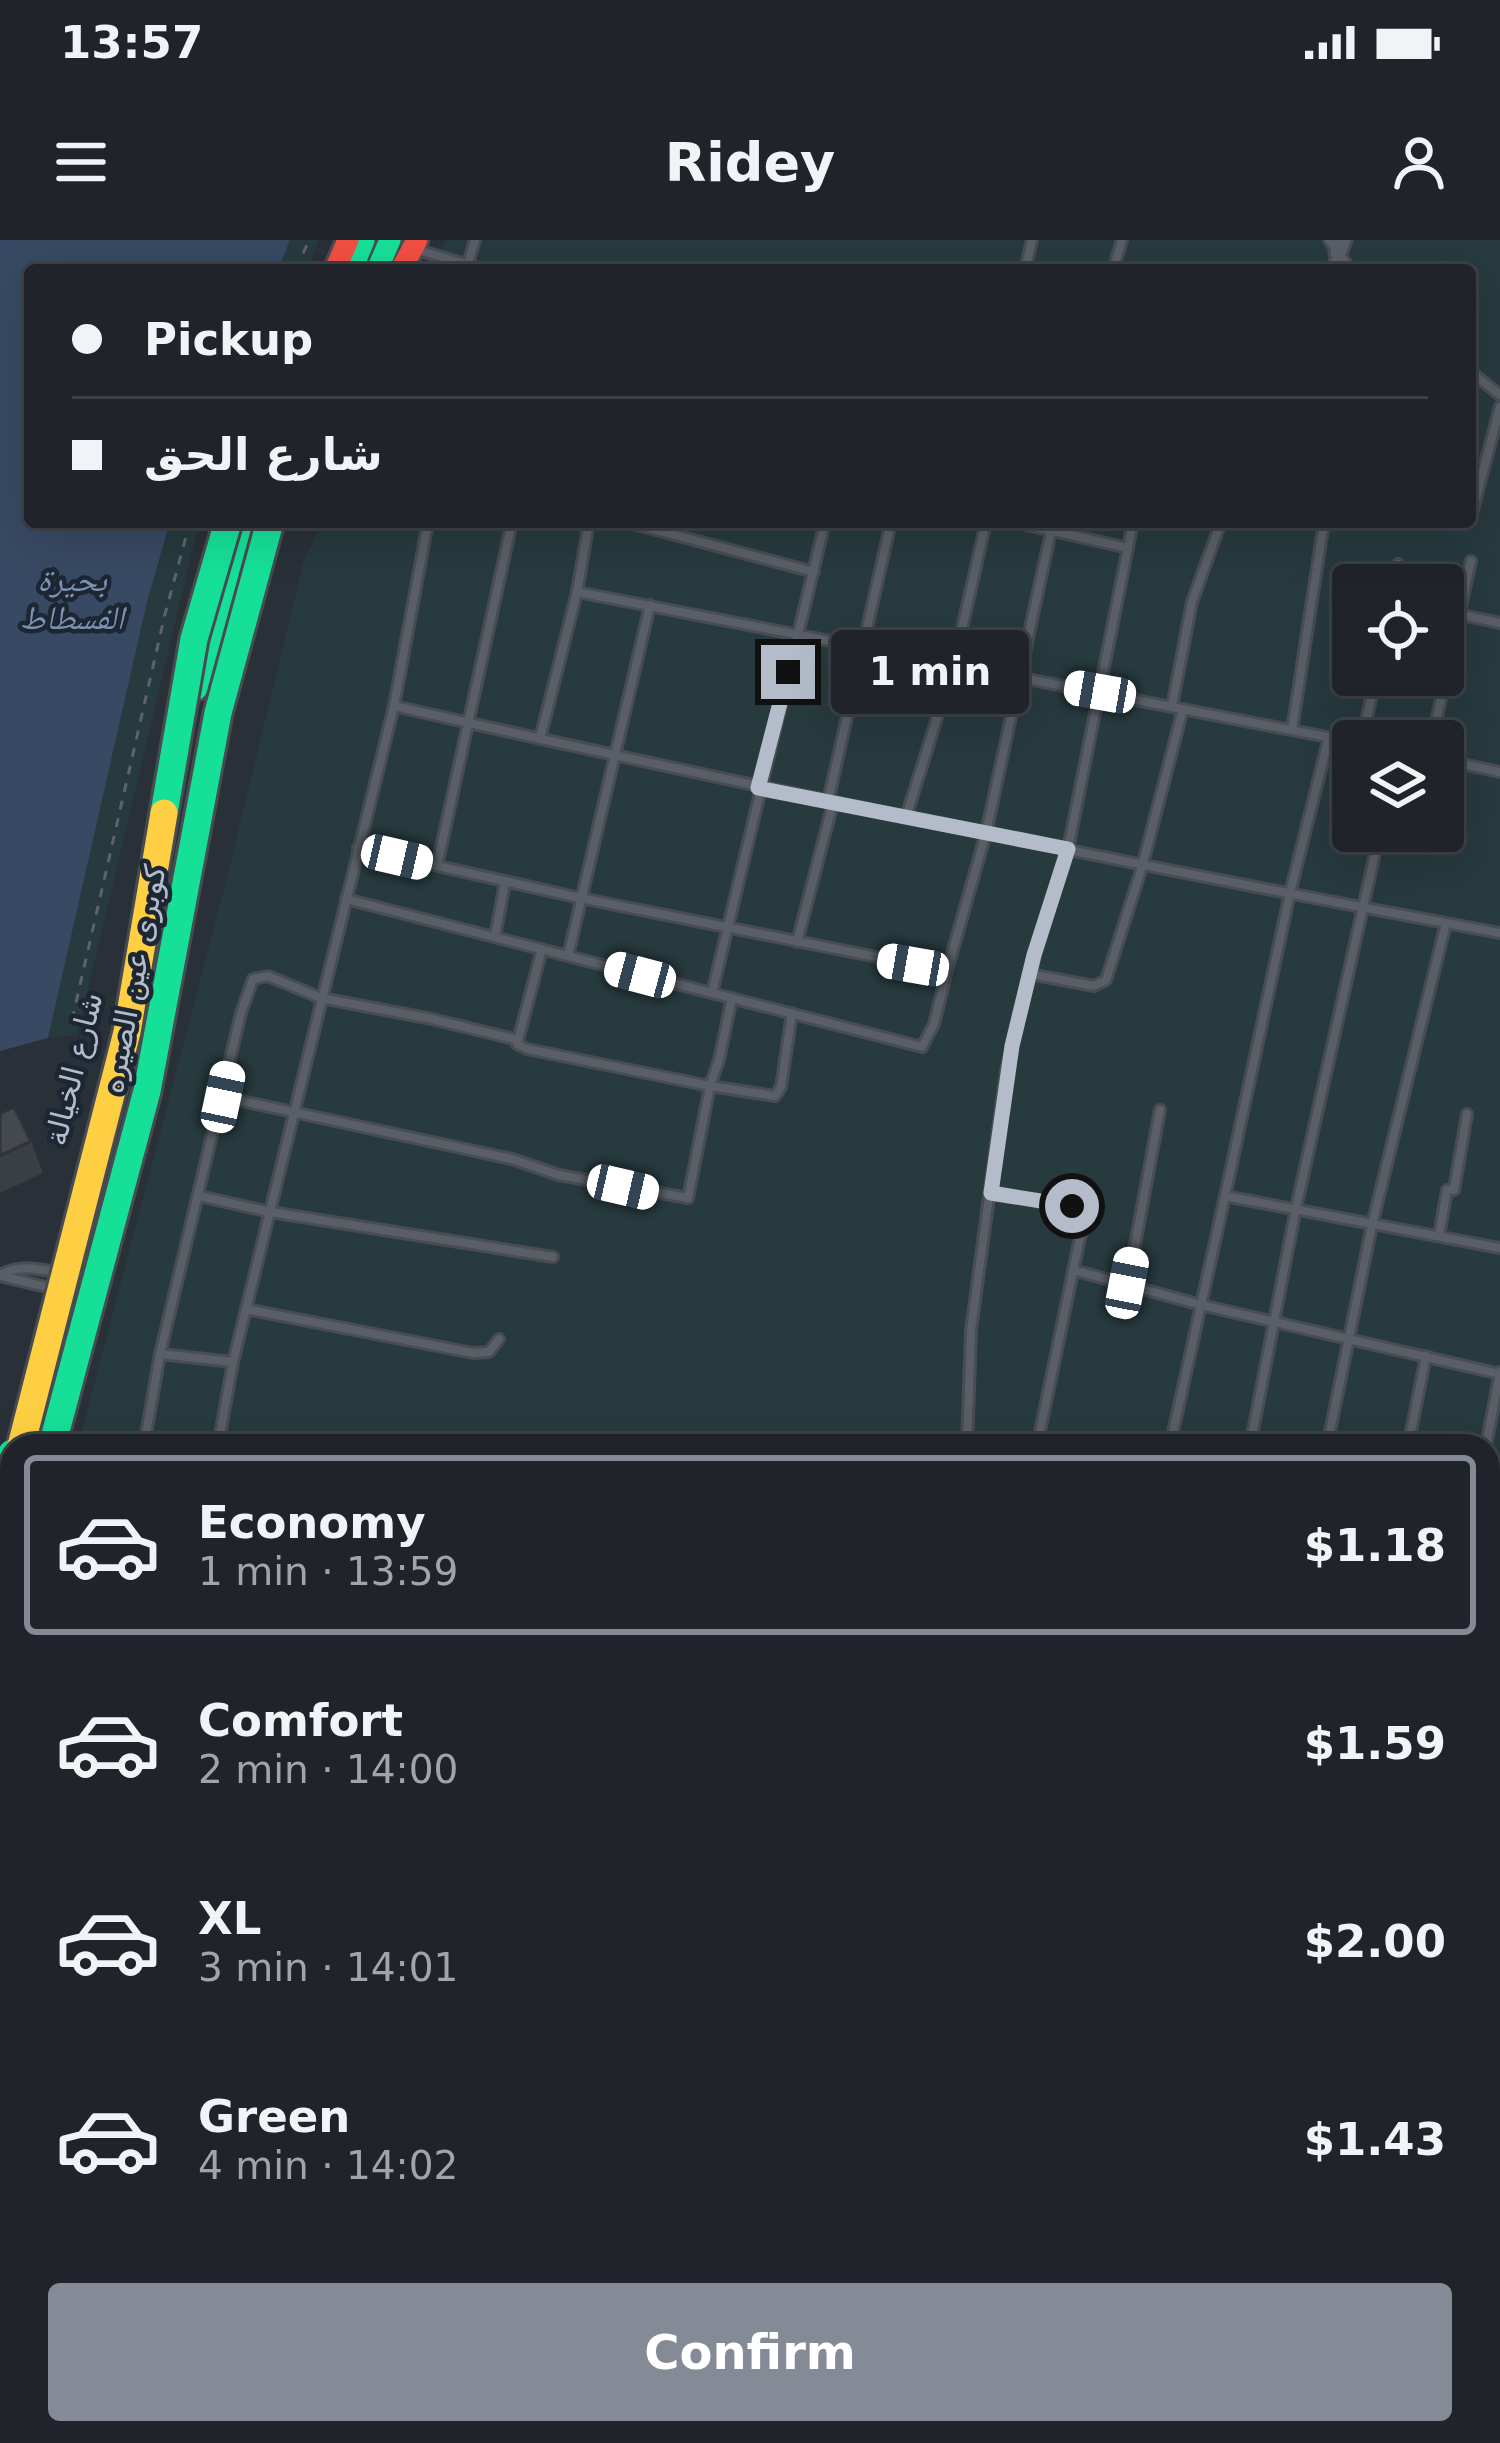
<!DOCTYPE html>
<meta charset="utf-8">
<style>
:root{--surface:#20242a;--page:#282c32;--text:#f1f3f6;--muted:#a2a4a8;--line:#3d4147;--accent:#848b96}
body{margin:0;font-family:"DejaVu Sans","Noto Naskh Arabic",sans-serif;background:var(--page);color:var(--text);height:100vh;display:flex;flex-direction:column;font-size:45px;white-space:nowrap}
*{box-sizing:border-box;margin:0}
p{font-size:39px;color:var(--muted)}
.icon{flex:none;width:66px;height:66px;fill:none;stroke:currentColor;stroke-width:2;stroke-linecap:round;stroke-linejoin:round}
.map{position:relative;flex:1;overflow:hidden}
.details{position:absolute;left:0px;top:1194px;width:1500px;height:1011px;display:flex;flex-direction:column;background:var(--surface);border-radius:36px 36px 0 0;box-shadow:0 12px 48px #0002,0 0 0 3px var(--line)}
.details>*{flex:none}
.top-card{position:absolute;left:24px;top:24px;width:1452px;height:264px;border-radius:12px;box-shadow:0 12px 48px #0002,0 0 0 3px var(--line);display:grid;align-content:center;height:264px;padding:0 48px;background:var(--surface)}
.controls{position:absolute;left:1332px;top:324px;display:grid;gap:24px}
.controls a{display:grid;place-items:center;width:132px;height:132px;border-radius:12px;background:var(--surface);box-shadow:0 12px 48px #0002,0 0 0 3px var(--line);font-size:60px}
.end{position:absolute;width:54px;height:54px;margin:-27px;border:15px solid #b4bcc9;background:#111;box-shadow:0 0 0 6px #111}
.from{border-radius:50%}
.bubble{position:absolute;height:84px;border-radius:12px;background:var(--surface);box-shadow:0 12px 48px #0002,0 0 0 3px var(--line);font-size:39px;font-weight:600;line-height:84px;text-align:center}
.car{position:absolute;width:36px;height:72px;margin:-36px -18px;border-radius:15px;box-shadow:0 0 9px 3px #0007;background:linear-gradient(#fff 24%,#345 0 40%,#fff 0 76%,#345 0 86%,#fff 0)}
.top-card b{display:flex;align-items:center;gap:42px;height:114px;font-size:45px}
.top-card b+b{border-top:3px solid var(--line)}
.top-card i{width:30px;height:30px;background:var(--text)}
ul{padding:21px 0 0;list-style:none}
li{display:flex;align-items:center;gap:36px;height:180px;margin:0 24px 18px;padding:0 24px;border:6px solid transparent;border-radius:12px}
li div{flex:1}
li b{display:block;font-size:45px}
li em{font-style:normal;font-weight:600}
li.current{border-color:var(--accent)}
li>.icon{width:108px;height:108px;stroke-width:1.5}
.cta{display:flex;gap:24px;margin-top:auto;padding:24px 48px}
.cta a{flex:1;height:138px;border-radius:12px;background:var(--accent);color:#fff;font-size:48px;font-weight:600;line-height:138px;text-align:center}
.status{display:flex;justify-content:space-between;align-items:center;height:84px;padding:0 60px;background:var(--surface);direction:ltr}
.status svg{height:33px;fill:currentColor}
header{display:flex;justify-content:space-between;align-items:center;height:156px;padding:0 48px;background:var(--surface);font-size:54px;font-weight:600}
.map>svg:first-child{display:block}
.green{fill:#273a3e;fill-rule:evenodd}
.water{fill:#384963}
.lines{fill:none;stroke-linecap:round;stroke-linejoin:round}
.lane-casing{stroke:#484c53;stroke-width:14}
.street-casing{stroke:#484c53;stroke-width:21}
.fast-casing{stroke:#484c53;stroke-width:27}
.slow-casing{stroke:#484c53;stroke-width:27}
.jam-casing{stroke:#484c53;stroke-width:27}
.path{stroke:#5d636a;stroke-width:3;stroke-dasharray:9 9;stroke-linecap:butt}
.lane{stroke:#5a5e66;stroke-width:8}
.street{stroke:#5a5e66;stroke-width:15}
.fast{stroke:#16e098;stroke-width:21}
.slow{stroke:#ffcf43;stroke-width:21}
.jam{stroke:#f24e42;stroke-width:21}
.fast-bridge-casing{stroke:#474c53;stroke-width:33;stroke-linecap:butt}
.slow-bridge-casing{stroke:#474c53;stroke-width:33;stroke-linecap:butt}
.jam-bridge-casing{stroke:#474c53;stroke-width:33;stroke-linecap:butt}
.fast-bridge{stroke:#16e098;stroke-width:27}
.slow-bridge{stroke:#ffcf43;stroke-width:27}
.jam-bridge{stroke:#f24e42;stroke-width:27}
.wall{fill:#3a3f45}
.shaded-wall{fill:#303338}
.building{fill:#444950;stroke:#303338;stroke-width:3}
.route{stroke:#b4bcc9;stroke-width:15}
.labels{text-anchor:middle;stroke-width:9;stroke-linejoin:round;paint-order:stroke}
.street-label{font-size:30px;fill:#b4bcc9;stroke:#1d2633}
.water-label{font-size:33px;font-style:italic;fill:#7c92b1;stroke:#1d2633}
</style>
<div class="status"><b>13:57</b><svg viewBox="0 0 49 12"><path d="M0 12V9h3v3zM5 12V6h3v6zM10 12V3h3v9zM15 12V0h3v12zM26 1h20v11H26zM47 4h2v5h-2z"/></svg></div>
<header><svg class="icon" aria-label="menu" viewBox="0 0 24 24"><path d="M4 6h16M4 12h16M4 18h16"/></svg>Ridey<svg class="icon" aria-label="person" viewBox="0 0 24 24"><circle cx="12" cy="8" r="4"/><path d="M4 21q1-7 8-7t8 7"/></svg></header>
<div class="map">
<svg width="1500" height="2203" viewBox="0 0 1500 2203">
<rect width="100%" height="100%" fill="#2a3038"/>
<g class="green">
<path d="M290,0H319L307,30H278Z"/>
<path d="M445,0H1500V2203H0V1558L12,1498V2193H1488V1206H78L226,642L304,320L323,282H1470V30H432ZM1353,345H1443V435H1353ZM1353,501H1443V591H1353Z"/>
<path d="M170,282H199L77,795L48,798L147,362Z"/>
</g>
<path class="water" d="M0,0H290L278,30H30V282H170L147,362L48,798L0,811Z"/>
<g class="lines">
<g class="lane-casing">
<g id="lane">
<path d="M1329,0L1351,30"/>
<path d="M421,11L486,30"/>
<path d="M466,30L475,0"/>
<path d="M1025,30L1032,0"/>
<path d="M1113,30L1122,0"/>
<path d="M1331,30L1337,15"/>
<path d="M1470,131L1500,155"/>
<path d="M1471,277L1500,167"/>
<path d="M626,282L814,332"/>
<path d="M1013,282L1128,308"/>
<path d="M1394,345L1398,324"/>
<path d="M577,352L1353,502"/>
<path d="M1462,375L1500,383"/>
<path d="M394,466C761,549 1130,625 1500,693"/>
<path d="M1172,466L1192,362L1221,282"/>
<path d="M1435,486L1471,321"/>
<path d="M1292,490L1324,282"/>
<path d="M540,499L577,352L589,282"/>
<path d="M1362,501L1376,435"/>
<path d="M1443,520L1500,532"/>
<path d="M828,561L891,282"/>
<path d="M906,577L954,424L986,282"/>
<path d="M358,608L580,658L947,731L986,593L1053,282"/>
<path d="M437,626L512,282"/>
<path d="M346,659L922,807L934,784L947,731"/>
<path d="M495,697L505,642"/>
<path d="M797,702L833,563"/>
<path d="M542,709L517,804L527,809L710,846L719,820L732,758"/>
<path d="M568,716L650,365"/>
<path d="M1030,734L1094,746L1106,740L1142,627L1183,469"/>
<path d="M712,753L825,282"/>
<path d="M223,857L512,919L559,935L688,958L710,846L775,856L781,847L792,773"/>
<path d="M991,954L1072,966L1078,969L1083,983L1037,1206"/>
<path d="M199,956L270,972L553,1017"/>
<path d="M1225,956L1290,653L1329,497"/>
<path d="M1439,996L1447,950H1454L1467,874"/>
<path d="M1073,1030L1201,1065L1500,1134"/>
<path d="M0,1035C19,1025 34,1028 55,1032"/>
<path d="M0,1036L51,1048"/>
<path d="M1128,1043L1160,870"/>
<path d="M246,1069L473,1113L489,1112L499,1099"/>
<path d="M160,1114L233,1122"/>
<path d="M144,1206L160,1114L241,773L253,739L268,736L321,758L432,779L518,800"/>
<path d="M218,1206L233,1122L394,466L428,282"/>
<path d="M967,1206L971,1090L1006,831L1035,715L1068,609L1133,282"/>
<path d="M1170,1206L1225,956L1500,1008"/>
<path d="M1250,1206L1296,968L1380,591"/>
<path d="M1327,1206L1372,985L1446,683"/>
<path d="M1408,1206L1426,1116"/>
<path d="M1486,1206L1500,1132"/>
<path d="M1488,1289L1500,1292"/>
<path d="M1488,1464L1500,1467"/>
<path d="M1488,1550L1500,1499"/>
<path d="M1488,1634L1500,1637"/>
<path d="M0,1723L12,1725"/>
<path d="M1488,1808L1500,1811"/>
<path d="M1488,1875L1500,1823"/>
<path d="M0,1884L12,1887"/>
<path d="M10,2059L12,2060"/>
<path d="M1488,2111L1500,2114"/>
<path d="M580,2193L622,2203"/>
<path d="M1180,2193L1246,2203"/>
<path d="M83,2203L84,2193"/>
<path d="M156,2203L158,2193"/>
<path d="M233,2203L235,2193"/>
<path d="M313,2203L314,2193"/>
<path d="M391,2203L392,2193"/>
<path d="M504,2203L506,2193"/>
<path d="M633,2203L637,2193"/>
<path d="M717,2203L720,2193"/>
<path d="M860,2203L862,2193"/>
<path d="M1147,2203V2193"/>
<path d="M1404,2203L1407,2193"/>
</g>
</g>
<g class="street-casing">
<path id="street" d="M1338,13L1343,0"/>
</g>
<g class="fast-casing">
<g id="fast">
<path d="M352,30L364,0"/>
<path d="M377,30L390,0"/>
<path d="M197,449L244,282"/>
<path d="M0,1299L12,1245"/>
</g>
</g>
<g class="slow-casing">
<g id="slow">
<path d="M0,1400L12,1350"/>
<path d="M1488,1944L1500,1947"/>
<path d="M0,2139L12,2175"/>
</g>
</g>
<g class="jam-casing">
<g id="jam">
<path d="M335,30L348,0"/>
<path d="M401,30L417,0"/>
<path d="M0,1558L12,1561"/>
</g>
</g>
<g class="path">
<path d="M296,30L309,0"/>
<path d="M72,780L165,374L190,282"/>
</g>
<use href="#lane" class="lane"/>
<use href="#street" class="street"/>
<use href="#fast" class="fast"/>
<use href="#slow" class="slow"/>
<use href="#jam" class="jam"/>
<g class="fast-bridge-casing">
<g id="fast-bridge">
<path d="M164,573L194,399L228,282"/>
<path d="M52,1206L147,851L218,473L270,282"/>
<path d="M0,1233L12,1213"/>
</g>
</g>
<g class="slow-bridge-casing">
<path id="slow-bridge" d="M21,1206L127,792L164,573"/>
</g>
<g class="jam-bridge-casing">
<path id="jam-bridge" d="M0,1443L12,1385"/>
</g>
<use href="#fast-bridge" class="fast-bridge"/>
<use href="#slow-bridge" class="slow-bridge"/>
<use href="#jam-bridge" class="jam-bridge"/>
</g>
<g class="wall">
<path d="M1353,568V586L1346,597L1334,595L1328,579Z"/>
<path d="M0,874L31,901L43,933L0,953Z"/>
</g>
<path class="shaded-wall" d="M1352,564L1353,586L1346,597L1340,581Z"/>
<g class="building">
<path d="M1332,560L1352,564L1340,581L1328,579Z"/>
<path d="M14,867L31,901L0,916V874Z"/>
</g>
<g class="lines">
<path class="route" d="M788,432L758,548L1068,609L1034,715L1012,806L991,953L1072,966"/>
</g>
<g class="labels">
<g class="street-label">
<text transform="translate(134 739) rotate(-79)" y="10">كوبرى عين الصيره</text>
<text transform="translate(74 829) rotate(-76)" y="10">شارع الخيالة</text>
</g>
<g class="water-label">
<text x="72" y="351">بحيرة<tspan x="72" dy="38">الفسطاط</tspan></text>
</g>
</g>
</svg>
<div class="controls">
<a><svg class="icon" aria-label="locate" viewBox="0 0 24 24"><circle cx="12" cy="12" r="6"/><path d="M12 2v4M12 18v4M2 12h4M18 12h4"/></svg></a>
<a><svg class="icon" aria-label="layers" viewBox="0 0 24 24"><path d="M12 4l9 5-9 5-9-5zM3 14l9 5 9-5"/></svg></a>
</div>
<i class="end from" style="left:1072px;top:966px"></i>
<i class="end" style="left:788px;top:432px"></i>
<div class="bubble" style="left:831px;top:390px;width:198px">1 min</div>
<i class="car" style="left:1100px;top:452px;rotate:280deg"></i>
<i class="car" style="left:397px;top:617px;rotate:103deg"></i>
<i class="car" style="left:913px;top:725px;rotate:280deg"></i>
<i class="car" style="left:640px;top:735px;rotate:285deg"></i>
<i class="car" style="left:223px;top:857px;rotate:12deg"></i>
<i class="car" style="left:623px;top:947px;rotate:103deg"></i>
<i class="car" style="left:1127px;top:1043px;rotate:11deg"></i>
<div class="top-card">
<b><i class="from"></i>Pickup</b>
<b><i></i>شارع الحق</b>
</div>
<section class="details">
<ul>
<li class="current"><svg class="icon" aria-label="car" viewBox="0 0 24 24"><path d="M5 17H2v-5l4-1 3-4h7l3 4 3 1v5h-3M9 17h6M6 11h13"/><circle cx="7" cy="17" r="2"/><circle cx="17" cy="17" r="2"/></svg><div><b>Economy</b><p>1 min · 13:59</p></div><em>$1.18</em></li>
<li><svg class="icon" aria-label="car" viewBox="0 0 24 24"><path d="M5 17H2v-5l4-1 3-4h7l3 4 3 1v5h-3M9 17h6M6 11h13"/><circle cx="7" cy="17" r="2"/><circle cx="17" cy="17" r="2"/></svg><div><b>Comfort</b><p>2 min · 14:00</p></div><em>$1.59</em></li>
<li><svg class="icon" aria-label="car" viewBox="0 0 24 24"><path d="M5 17H2v-5l4-1 3-4h7l3 4 3 1v5h-3M9 17h6M6 11h13"/><circle cx="7" cy="17" r="2"/><circle cx="17" cy="17" r="2"/></svg><div><b>XL</b><p>3 min · 14:01</p></div><em>$2.00</em></li>
<li><svg class="icon" aria-label="car" viewBox="0 0 24 24"><path d="M5 17H2v-5l4-1 3-4h7l3 4 3 1v5h-3M9 17h6M6 11h13"/><circle cx="7" cy="17" r="2"/><circle cx="17" cy="17" r="2"/></svg><div><b>Green</b><p>4 min · 14:02</p></div><em>$1.43</em></li>
</ul>
<div class="cta"><a>Confirm</a></div>
</section>
</div>
